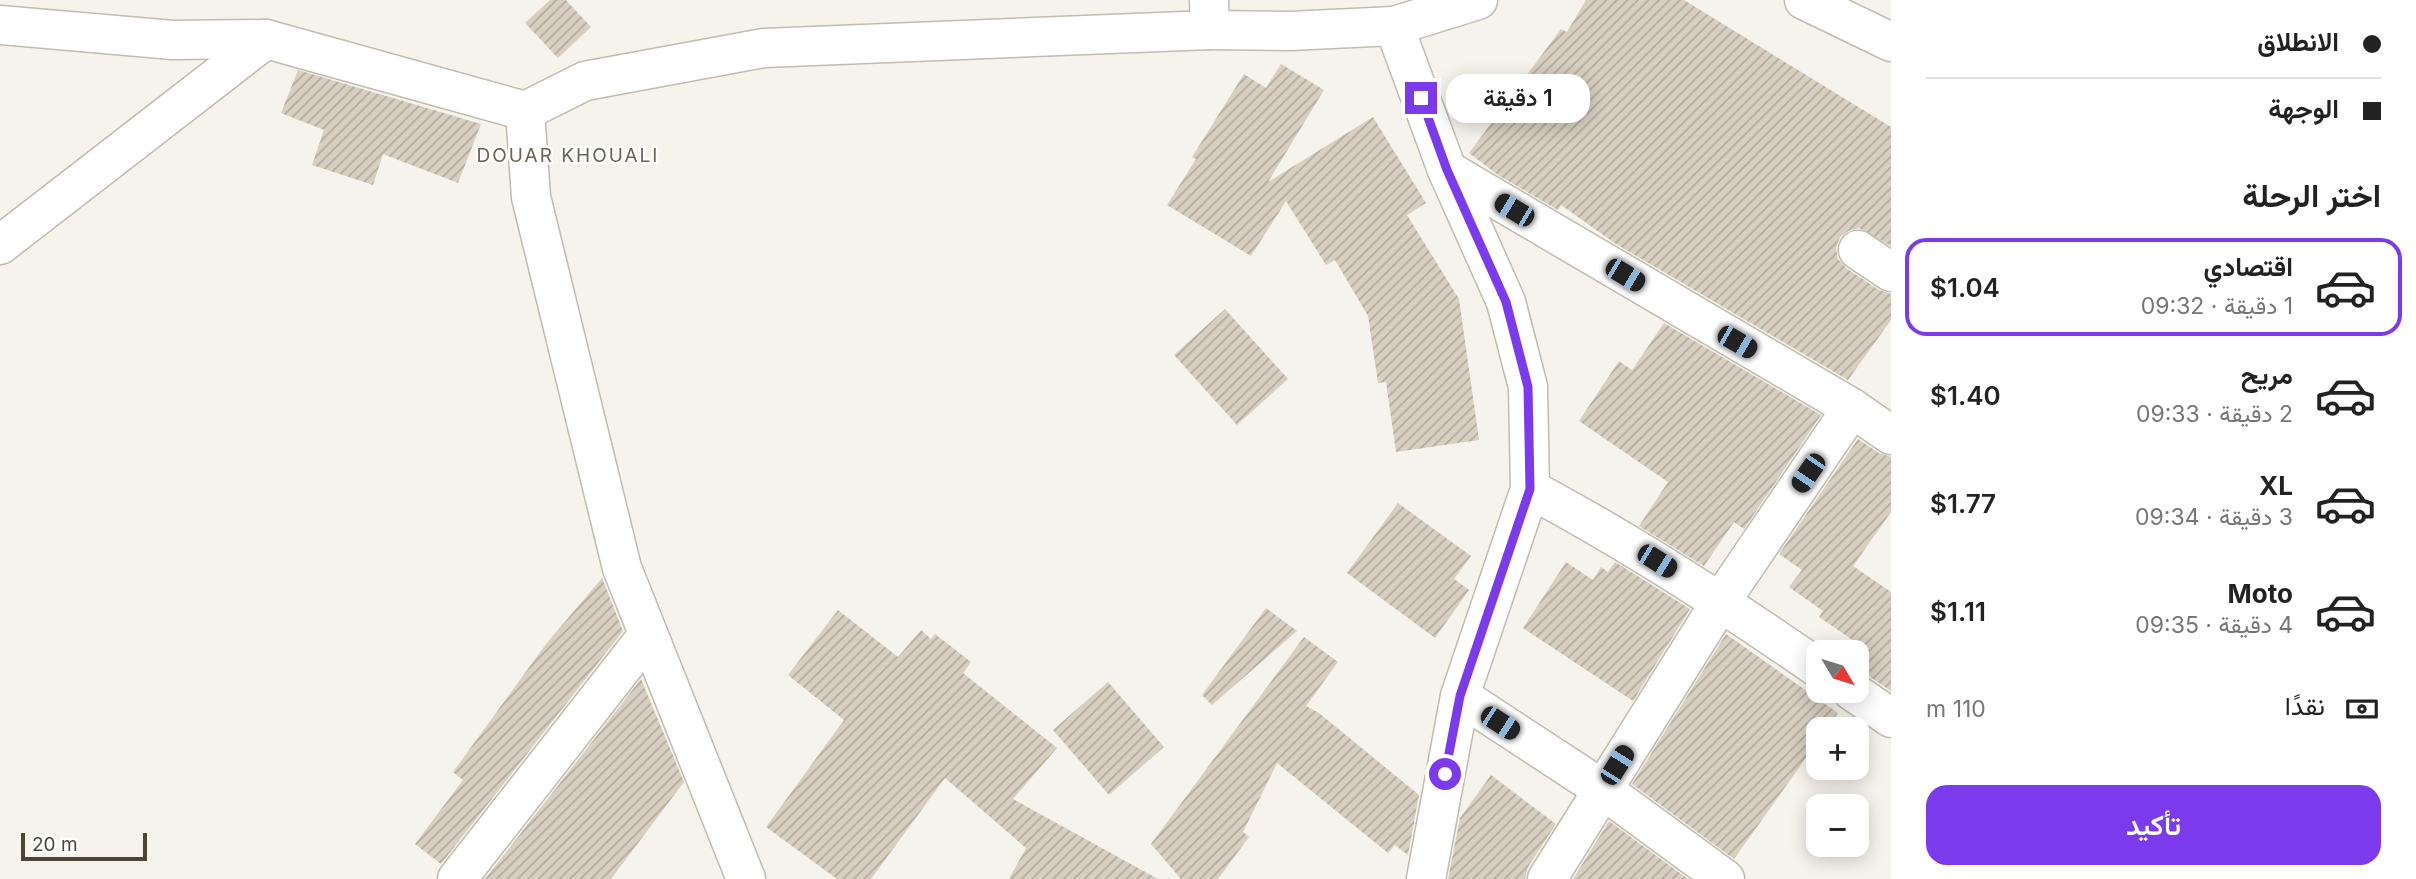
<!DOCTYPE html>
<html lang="ar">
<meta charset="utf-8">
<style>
:root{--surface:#fff;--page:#f6f6f6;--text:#222;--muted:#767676;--line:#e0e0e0;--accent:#7c3aed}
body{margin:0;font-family:Inter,Vazirmatn,sans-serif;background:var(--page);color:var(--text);direction:rtl;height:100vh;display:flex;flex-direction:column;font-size:26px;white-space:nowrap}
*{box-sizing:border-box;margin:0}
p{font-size:23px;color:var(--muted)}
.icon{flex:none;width:38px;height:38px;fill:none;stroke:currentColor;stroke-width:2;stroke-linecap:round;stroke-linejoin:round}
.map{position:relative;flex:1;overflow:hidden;direction:ltr}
.side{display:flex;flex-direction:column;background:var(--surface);width:525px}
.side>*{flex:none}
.guide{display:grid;align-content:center;height:154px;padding:0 35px;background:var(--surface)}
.needle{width:46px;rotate:128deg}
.fabs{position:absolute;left:1806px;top:640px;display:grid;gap:14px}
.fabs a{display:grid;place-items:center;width:63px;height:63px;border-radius:14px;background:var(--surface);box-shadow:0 4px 18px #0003;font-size:35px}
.scale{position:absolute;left:21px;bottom:18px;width:126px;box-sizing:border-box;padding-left:7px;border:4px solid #4b4439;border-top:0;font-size:19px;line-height:24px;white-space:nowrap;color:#4b4439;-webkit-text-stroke:5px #fff;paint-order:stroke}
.end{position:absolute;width:32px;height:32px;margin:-16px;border:9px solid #7c3aed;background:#fff;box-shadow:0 0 0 4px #fff}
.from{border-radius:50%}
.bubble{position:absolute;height:49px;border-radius:21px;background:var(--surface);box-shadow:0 4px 18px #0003;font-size:23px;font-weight:600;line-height:49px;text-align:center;direction:rtl}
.car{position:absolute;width:21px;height:42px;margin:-21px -10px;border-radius:9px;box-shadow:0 0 5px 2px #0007;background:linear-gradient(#222 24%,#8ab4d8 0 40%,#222 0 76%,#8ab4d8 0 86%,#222 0)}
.guide b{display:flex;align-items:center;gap:24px;height:66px;font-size:26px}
.guide b+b{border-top:2px solid var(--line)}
.guide i{width:18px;height:18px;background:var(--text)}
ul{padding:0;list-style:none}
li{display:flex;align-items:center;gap:21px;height:98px;margin:0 14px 10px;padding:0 21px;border:4px solid transparent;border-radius:21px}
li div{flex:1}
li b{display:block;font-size:26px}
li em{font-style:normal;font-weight:600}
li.active{border-color:var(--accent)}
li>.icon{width:63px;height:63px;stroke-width:1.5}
h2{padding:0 35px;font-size:32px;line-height:84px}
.pay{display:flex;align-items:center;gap:18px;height:77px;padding:0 35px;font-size:26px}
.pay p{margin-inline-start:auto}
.primary-button{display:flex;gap:14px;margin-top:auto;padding:14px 35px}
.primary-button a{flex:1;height:80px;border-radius:21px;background:var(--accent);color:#fff;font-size:28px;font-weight:600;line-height:80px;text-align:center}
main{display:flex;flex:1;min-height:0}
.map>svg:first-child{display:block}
.building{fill:url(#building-hatch)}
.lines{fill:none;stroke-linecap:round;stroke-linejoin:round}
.minor-casing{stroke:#c2bbae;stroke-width:41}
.minor{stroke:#fff;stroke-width:38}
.route{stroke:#7c3aed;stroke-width:9}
.labels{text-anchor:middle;stroke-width:5;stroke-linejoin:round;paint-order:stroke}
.neighbourhood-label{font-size:19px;letter-spacing:2px;fill:#6e6250;stroke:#fff}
</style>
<main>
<section class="side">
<div class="guide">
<b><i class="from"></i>الانطلاق</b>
<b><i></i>الوجهة</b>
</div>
<h2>اختر الرحلة</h2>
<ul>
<li class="active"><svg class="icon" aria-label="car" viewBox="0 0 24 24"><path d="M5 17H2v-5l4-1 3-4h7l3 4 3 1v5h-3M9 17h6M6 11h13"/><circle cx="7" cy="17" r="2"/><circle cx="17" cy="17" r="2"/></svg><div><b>اقتصادي</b><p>1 دقيقة · 09:32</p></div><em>$1.04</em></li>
<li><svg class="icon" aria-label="car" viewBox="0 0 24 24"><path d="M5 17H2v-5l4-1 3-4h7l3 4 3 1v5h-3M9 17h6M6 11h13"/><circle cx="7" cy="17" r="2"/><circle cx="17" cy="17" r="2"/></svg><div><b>مريح</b><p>2 دقيقة · 09:33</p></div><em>$1.40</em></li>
<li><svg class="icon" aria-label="car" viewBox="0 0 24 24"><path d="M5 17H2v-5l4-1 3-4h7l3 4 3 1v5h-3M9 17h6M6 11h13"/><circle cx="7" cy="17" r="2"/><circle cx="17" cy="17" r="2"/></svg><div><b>XL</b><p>3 دقيقة · 09:34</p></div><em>$1.77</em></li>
<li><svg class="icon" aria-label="car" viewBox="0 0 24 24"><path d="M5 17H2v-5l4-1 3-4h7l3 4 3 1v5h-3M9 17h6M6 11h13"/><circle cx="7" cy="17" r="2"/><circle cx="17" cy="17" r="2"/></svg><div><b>Moto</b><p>4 دقيقة · 09:35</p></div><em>$1.11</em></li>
</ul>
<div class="pay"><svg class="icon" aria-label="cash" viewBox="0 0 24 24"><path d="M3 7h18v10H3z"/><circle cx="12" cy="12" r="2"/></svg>نقدًا<p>110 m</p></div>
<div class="primary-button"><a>تأكيد</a></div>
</section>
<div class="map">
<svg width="1891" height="879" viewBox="0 0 1891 879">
<defs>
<pattern id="building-hatch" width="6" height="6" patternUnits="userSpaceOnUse" patternTransform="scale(1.75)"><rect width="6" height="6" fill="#d8cfc1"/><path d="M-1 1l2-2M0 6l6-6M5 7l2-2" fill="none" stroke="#b1aa9e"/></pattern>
</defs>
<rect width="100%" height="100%" fill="#f6f3ec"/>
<g class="building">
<path d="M550,0H566L591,27L558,58L525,23Z"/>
<path d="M1586,0H1684L1891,127V246L1859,228L1848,231L1840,237L1836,248L1838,259L1846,268L1879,290L1891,294V320L1848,380L1616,244L1561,205L1558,210L1498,175L1469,153L1561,29L1567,32Z"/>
<path d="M1281,64L1324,90L1268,182L1373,117L1426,203L1407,215L1459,299L1479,440L1396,452L1386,382L1378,383L1368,316L1335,260L1326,265L1286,201L1251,256L1167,205L1196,159L1192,157L1244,74L1266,88Z"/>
<path d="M298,70L481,124L458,183L383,154L373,185L312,165L324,130L281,113Z"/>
<path d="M1225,309L1288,379L1237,425L1174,355Z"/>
<path d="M1664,323L1821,415L1744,529L1734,522L1704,566L1639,526L1668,482L1579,421L1619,361L1632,370Z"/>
<path d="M1858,439L1879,453L1891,457V512L1853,566L1891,592V691L1857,668V653H1850L1857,643L1819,617L1823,611L1789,587L1802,570L1779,554Z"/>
<path d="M1398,503L1471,556L1454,579L1469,590L1435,638L1347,573Z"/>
<path d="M1566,562L1593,580L1601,567L1608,572L1615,562L1690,609L1633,701L1523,628Z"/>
<path d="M602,578L623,631L441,864L415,844L463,780L453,772L546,644Z"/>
<path d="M1266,608L1297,631L1212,705L1202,695Z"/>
<path d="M838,610L898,657L921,630L931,639L935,634L971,662L963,673L1057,748L1013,799L1158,879H1009L1026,848L945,778L871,879H837L766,827L844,720L788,675Z"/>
<path d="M1726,634L1838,713L1826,730H1818V741L1734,859L1632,784Z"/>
<path d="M1304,637L1338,662L1306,706L1319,713L1419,795L1408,855L1395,845L1388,853L1277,763L1243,832L1249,837L1218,879H1181L1151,844Z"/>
<path d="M641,679L684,782L611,879H485Z"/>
<path d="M1108,682L1164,747L1109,795L1053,730Z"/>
<path d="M1491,775L1556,824L1528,867L1525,879H1448L1460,818Z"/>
<path d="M1609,821L1688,879H1573Z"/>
</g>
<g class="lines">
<g class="minor-casing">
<g id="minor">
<path d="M1804,0L1891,42"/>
<path d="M0,25L173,40L266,39L525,111"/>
<path d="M1394,26L1478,0"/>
<path d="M1210,30L1290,31L1394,26L1447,170L1506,302L1528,387L1530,489C1630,542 1724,603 1818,668"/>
<path d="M1447,170L1852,408L1891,435"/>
<path d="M0,245L266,39"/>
<path d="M1858,250L1891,272"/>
<path d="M1852,691L1891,718"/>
<path d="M1460,696L1602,789L1725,879"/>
<path d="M457,879L648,635"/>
<path d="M746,879L622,568L531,197L525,111L585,81L764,48L1210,30L1209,0"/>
<path d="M1426,879L1460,696L1530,489"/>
<path d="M1547,879L1721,601L1852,408"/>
</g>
</g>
<use href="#minor" class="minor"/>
</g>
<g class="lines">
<path class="route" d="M1421,98L1447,170L1506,302L1528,387L1530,489L1460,696L1445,774"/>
</g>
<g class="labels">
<g class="neighbourhood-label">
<text x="568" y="162">DOUAR KHOUALI</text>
</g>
</g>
</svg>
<div class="fabs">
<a><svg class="needle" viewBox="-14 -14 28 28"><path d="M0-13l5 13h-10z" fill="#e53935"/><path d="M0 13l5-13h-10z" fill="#767676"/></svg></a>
<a>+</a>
<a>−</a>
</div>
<div class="scale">20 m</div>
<i class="end from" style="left:1445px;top:774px"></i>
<i class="end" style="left:1421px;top:98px"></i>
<div class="bubble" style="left:1446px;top:74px;width:144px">1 دقيقة</div>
<i class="car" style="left:1514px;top:210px;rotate:301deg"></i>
<i class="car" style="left:1625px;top:275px;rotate:121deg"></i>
<i class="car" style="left:1737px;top:342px;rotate:120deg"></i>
<i class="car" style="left:1808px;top:473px;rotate:214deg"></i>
<i class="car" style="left:1657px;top:561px;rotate:122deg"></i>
<i class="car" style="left:1500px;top:723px;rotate:123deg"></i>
<i class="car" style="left:1617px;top:765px;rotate:32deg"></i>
</div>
</main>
